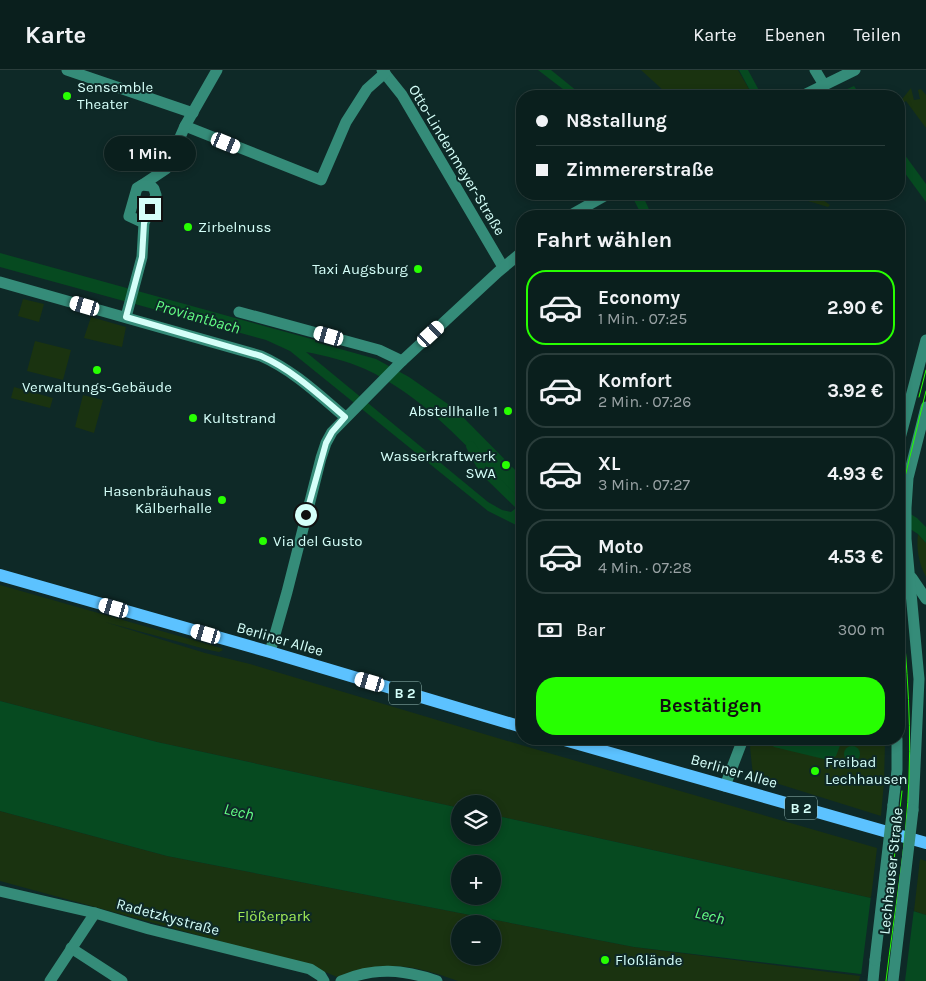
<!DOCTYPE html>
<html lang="de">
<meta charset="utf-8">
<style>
:root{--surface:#0a1f1d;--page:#182c2a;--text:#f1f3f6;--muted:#99a2a4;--line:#2a3d3b;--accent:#27ff01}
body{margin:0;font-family:Karla,sans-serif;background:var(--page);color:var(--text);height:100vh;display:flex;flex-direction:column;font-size:19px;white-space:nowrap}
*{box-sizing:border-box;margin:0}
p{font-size:16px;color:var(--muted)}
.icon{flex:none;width:28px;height:28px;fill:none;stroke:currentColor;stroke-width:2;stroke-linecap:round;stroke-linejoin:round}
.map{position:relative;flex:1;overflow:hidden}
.panel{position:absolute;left:516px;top:140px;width:389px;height:535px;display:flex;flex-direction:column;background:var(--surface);border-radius:20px;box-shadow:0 2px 8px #0003,0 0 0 1px var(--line)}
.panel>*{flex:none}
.top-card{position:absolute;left:516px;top:20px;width:389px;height:110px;border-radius:20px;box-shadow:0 2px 8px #0003,0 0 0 1px var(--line);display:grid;align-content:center;height:110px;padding:0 20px;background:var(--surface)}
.controls{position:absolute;left:451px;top:725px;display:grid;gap:10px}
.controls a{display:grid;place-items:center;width:50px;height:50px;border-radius:50%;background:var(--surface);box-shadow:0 2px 8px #0003,0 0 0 1px var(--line);font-size:25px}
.end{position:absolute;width:22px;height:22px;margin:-11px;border:6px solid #d5fff9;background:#111;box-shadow:0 0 0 2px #111}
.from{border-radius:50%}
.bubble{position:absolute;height:35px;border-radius:18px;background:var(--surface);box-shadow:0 2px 8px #0003,0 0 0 1px var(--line);font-size:16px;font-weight:700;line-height:35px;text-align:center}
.car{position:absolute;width:15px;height:30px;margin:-15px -8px;border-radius:6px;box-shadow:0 0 4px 1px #0007;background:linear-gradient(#fff 24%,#345 0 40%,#fff 0 76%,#345 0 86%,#fff 0)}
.top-card b{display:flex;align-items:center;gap:18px;height:48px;font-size:19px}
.top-card b+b{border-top:1px solid var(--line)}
.top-card i{width:12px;height:12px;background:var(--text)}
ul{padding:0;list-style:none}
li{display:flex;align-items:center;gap:15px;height:75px;margin:0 10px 8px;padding:0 10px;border:2px solid var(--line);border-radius:20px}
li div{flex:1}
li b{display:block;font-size:19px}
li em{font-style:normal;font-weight:700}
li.on{border-color:var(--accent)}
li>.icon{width:45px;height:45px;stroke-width:1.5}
h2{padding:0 20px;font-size:22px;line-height:60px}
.pay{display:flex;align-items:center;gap:12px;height:55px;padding:0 20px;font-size:19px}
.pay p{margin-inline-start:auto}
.button{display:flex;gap:10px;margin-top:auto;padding:10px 20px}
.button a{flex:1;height:58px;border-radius:20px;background:var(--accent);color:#111;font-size:20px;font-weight:700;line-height:58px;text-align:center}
header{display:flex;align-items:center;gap:30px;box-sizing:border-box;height:70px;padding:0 25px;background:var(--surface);border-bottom:1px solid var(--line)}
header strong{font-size:24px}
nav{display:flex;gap:28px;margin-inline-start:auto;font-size:18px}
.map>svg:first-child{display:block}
.green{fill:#1a3310;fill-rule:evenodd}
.water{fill:#064a20;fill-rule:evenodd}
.pier{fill:#0e2927}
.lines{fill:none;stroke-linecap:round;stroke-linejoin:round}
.canal{stroke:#064a20;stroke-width:10}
.minor{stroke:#358c79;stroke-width:11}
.major{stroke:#5cc2ff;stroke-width:12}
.tram{stroke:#27ff01;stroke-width:1}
.minor-bridge{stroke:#358c79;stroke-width:11}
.route{stroke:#d5fff9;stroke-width:6}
.poi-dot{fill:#27ff01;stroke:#0e2927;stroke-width:2}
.labels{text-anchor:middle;stroke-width:4;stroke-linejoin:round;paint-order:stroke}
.shield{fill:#0e2927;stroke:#99bfba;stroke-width:1}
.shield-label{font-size:14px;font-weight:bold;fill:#d5fff9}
.poi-label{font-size:15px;fill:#d5fff9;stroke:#0e2927;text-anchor:start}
.street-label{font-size:15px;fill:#d5fff9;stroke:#0e2927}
.park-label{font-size:15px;fill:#a0ea56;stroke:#0e2927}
.water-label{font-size:16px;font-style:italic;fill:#63ff85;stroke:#0e2927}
</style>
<header>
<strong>Karte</strong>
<nav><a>Karte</a><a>Ebenen</a><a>Teilen</a></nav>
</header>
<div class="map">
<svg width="926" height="911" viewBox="0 0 926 911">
<rect width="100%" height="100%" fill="#0e2927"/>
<g class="green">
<path d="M641,0H738L753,26H666L664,21Z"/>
<path d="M911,18L914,30L920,29L918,20L921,19L926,25V58L906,31L900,35L899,33Z"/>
<path d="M789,124H816L821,131L823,130L830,135L828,137L788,125Z"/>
<path d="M23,229L44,234L39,252L18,246Z"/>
<path d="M91,247L126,257L122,277L84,268Z"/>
<path d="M35,271L71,280L63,310L27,301Z"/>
<path d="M14,317L53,328L50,338L11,328Z"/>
<path d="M83,325L103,330L94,363L75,357Z"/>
<path d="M918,464L926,473V507C919,494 916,479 918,464Z"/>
<path d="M0,515L221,578L223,580L219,582L209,580L105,552L205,583L250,594L528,677L877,778L871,828L493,745L492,734H460V738L157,672L0,631Z"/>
<path d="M753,669H880L885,672L884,712L881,746L753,706L750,677Z"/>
<path d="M0,741L167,786L634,877L860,906L859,911H458C414,895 383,889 337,907L311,896L0,811ZM460,854H492V886H460Z"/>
<path d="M920,789L926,791V845L914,841Z"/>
</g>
<g class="water">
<path d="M538,0H551L583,26H572Z"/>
<path d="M739,0H748L762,26H753Z"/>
<path d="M854,16L861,26H849L845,20Z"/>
<path d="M899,77L926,114V132L899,95Z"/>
<path d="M631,124H642L652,146H642Z"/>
<path d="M0,183L315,270V272L376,289L409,307L455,339L522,407V458L488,441L290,281L266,270L0,197ZM306,282C323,285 350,292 365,299C421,325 463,372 505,416L506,415L518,427L520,435L511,442L502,440L488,432Z"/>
<path d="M899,437L917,448L926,457V473L918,464L899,452Z"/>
<path d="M0,631L157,672L460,738V766H492L493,745L871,828L926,845V911H891L869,905L634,877L167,786L0,741ZM460,794H492V826H460Z"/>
<path d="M769,669H841V673L836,686L828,690L774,677L771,674Z"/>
<circle cx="852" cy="684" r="8"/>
</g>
<g class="pier">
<path d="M899,661L926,680V702L886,676V669H899Z"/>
<path d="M871,826L914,839L905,911H882L861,906Z"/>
</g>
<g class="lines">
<g class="canal">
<path d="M471,376L481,395"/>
<path d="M490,406L520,435H522"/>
</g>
<g class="minor">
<path d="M67,0L193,43"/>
<path d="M382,0L402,25L503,197"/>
<path d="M815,0L824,15"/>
<path d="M802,26L855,0"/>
<path d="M185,56L321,110L346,52L367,19L385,3"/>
<path d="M142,115L166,99L185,56L217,0"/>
<path d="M569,146L608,124"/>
<path d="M0,212L261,286C293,300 319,325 345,347"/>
<path d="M239,242L379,280L402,291"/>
<path d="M126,247L142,187L144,153L156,125L154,119L151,116L142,115L137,118L129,146L144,153"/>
<path d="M899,372L926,270"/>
<path d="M912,508L926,529"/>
<path d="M270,582L287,522L321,388L326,373L332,362L402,291L498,202L522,182"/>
<path d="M725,716L743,669"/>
<path d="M893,735L897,700V669"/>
<path d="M913,740L919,609L906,469V438L908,408L926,337"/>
<path d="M0,821L95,843L149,859L310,899L321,906L324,911"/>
<path d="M71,878L122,911"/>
<path d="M50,911L95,843"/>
<path d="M341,911C374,897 403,899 437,911"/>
<path d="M873,911L875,890"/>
</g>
<g class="major">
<path d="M0,505L270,582L522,657"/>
<path d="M561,669L926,773"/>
</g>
<g class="tram">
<path d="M919,327L926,300"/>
<path d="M899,453L902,419L926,321"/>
<path d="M892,808L902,721"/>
<path d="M886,911C894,843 907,775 909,707C912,638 904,569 899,501"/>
</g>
<g class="minor-bridge">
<path d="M875,890L893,735"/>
<path d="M893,911L913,740"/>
</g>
</g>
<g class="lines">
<path class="route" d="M150,139L144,153L142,187L126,247L261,286C293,300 319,325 345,347L332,362L326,373L306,445"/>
</g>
<g class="poi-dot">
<circle cx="67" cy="26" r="5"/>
<circle cx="188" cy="157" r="5"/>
<circle cx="418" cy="199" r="5"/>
<circle cx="97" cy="300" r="5"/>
<circle cx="508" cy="341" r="5"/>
<circle cx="193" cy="348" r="5"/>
<circle cx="506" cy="395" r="5"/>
<circle cx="222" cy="430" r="5"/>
<circle cx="263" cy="471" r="5"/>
<circle cx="815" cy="701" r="5"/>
<circle cx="605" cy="890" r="5"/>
</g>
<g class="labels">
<g class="shield">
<rect x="389" y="611.5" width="32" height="23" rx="4"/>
<rect x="785" y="726.5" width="32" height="23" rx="4"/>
</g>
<g class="shield-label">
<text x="405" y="628">B 2</text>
<text x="801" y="743">B 2</text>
</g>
<g class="poi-label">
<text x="77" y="22">Sensemble<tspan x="77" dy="17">Theater</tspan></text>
<text x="198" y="162">Zirbelnuss</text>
<text x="408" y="204" text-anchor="end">Taxi Augsburg</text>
<text x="97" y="322" text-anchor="middle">Verwaltungs-Gebäude</text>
<text x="498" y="346" text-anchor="end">Abstellhalle 1</text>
<text x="203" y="353">Kultstrand</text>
<text x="496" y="391" text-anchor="end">Wasserkraftwerk<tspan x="496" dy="17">SWA</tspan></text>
<text x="212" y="426" text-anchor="end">Hasenbräuhaus<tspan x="212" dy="17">Kälberhalle</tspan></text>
<text x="273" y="476">Via del Gusto</text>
<text x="825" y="697">Freibad<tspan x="825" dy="17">Lechhausen</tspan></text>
<text x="615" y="895">Floßlände</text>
</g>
<g class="street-label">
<text transform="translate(457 90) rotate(59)" y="5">Otto-Lindenmeyer-Straße</text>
<text transform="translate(280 569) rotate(16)" y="5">Berliner Allee</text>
<text transform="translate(734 701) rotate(16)" y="5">Berliner Allee</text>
<text transform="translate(891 801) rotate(-84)" y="5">Lechhauser Straße</text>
<text transform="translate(168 847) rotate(15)" y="5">Radetzkystraße</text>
</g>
<g class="park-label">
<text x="274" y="851">Flößerpark</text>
</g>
<g class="water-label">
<text transform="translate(198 246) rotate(16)" y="6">Proviantbach</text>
<text transform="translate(239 741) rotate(13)" y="6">Lech</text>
<text transform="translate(710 845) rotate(14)" y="6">Lech</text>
</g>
</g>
</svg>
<div class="controls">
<a><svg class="icon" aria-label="layers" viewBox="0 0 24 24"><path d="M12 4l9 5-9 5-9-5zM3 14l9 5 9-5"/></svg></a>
<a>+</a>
<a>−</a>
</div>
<i class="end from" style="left:306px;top:445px"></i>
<i class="end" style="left:150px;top:139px"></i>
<div class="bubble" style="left:104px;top:66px;width:92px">1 Min.</div>
<i class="car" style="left:226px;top:73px;rotate:112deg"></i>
<i class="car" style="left:85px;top:236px;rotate:286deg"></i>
<i class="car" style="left:431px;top:264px;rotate:47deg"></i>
<i class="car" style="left:329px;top:266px;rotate:286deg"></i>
<i class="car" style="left:114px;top:538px;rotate:286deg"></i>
<i class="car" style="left:206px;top:564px;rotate:286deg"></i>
<i class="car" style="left:370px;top:612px;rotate:286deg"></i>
<div class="top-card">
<b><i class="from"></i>N8stallung</b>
<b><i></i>Zimmererstraße</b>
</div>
<section class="panel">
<h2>Fahrt wählen</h2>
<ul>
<li class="on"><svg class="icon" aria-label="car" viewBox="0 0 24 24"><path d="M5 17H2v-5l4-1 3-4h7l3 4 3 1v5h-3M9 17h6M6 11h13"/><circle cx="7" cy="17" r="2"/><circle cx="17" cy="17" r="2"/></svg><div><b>Economy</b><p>1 Min. · 07:25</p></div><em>2.90 €</em></li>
<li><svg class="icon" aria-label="car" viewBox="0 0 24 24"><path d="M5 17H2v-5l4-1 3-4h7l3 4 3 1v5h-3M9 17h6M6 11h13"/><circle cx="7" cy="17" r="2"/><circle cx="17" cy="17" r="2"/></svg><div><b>Komfort</b><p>2 Min. · 07:26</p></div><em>3.92 €</em></li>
<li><svg class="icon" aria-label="car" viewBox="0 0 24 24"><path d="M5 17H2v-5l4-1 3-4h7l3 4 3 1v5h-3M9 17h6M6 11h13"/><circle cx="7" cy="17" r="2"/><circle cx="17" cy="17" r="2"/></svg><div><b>XL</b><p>3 Min. · 07:27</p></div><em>4.93 €</em></li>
<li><svg class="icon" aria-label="car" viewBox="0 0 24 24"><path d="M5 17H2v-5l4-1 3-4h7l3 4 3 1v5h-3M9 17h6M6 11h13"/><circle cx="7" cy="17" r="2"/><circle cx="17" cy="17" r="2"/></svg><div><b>Moto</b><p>4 Min. · 07:28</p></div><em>4.53 €</em></li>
</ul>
<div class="pay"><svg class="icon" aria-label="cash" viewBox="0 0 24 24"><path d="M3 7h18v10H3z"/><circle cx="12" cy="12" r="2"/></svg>Bar<p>300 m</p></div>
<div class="button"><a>Bestätigen</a></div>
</section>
</div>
